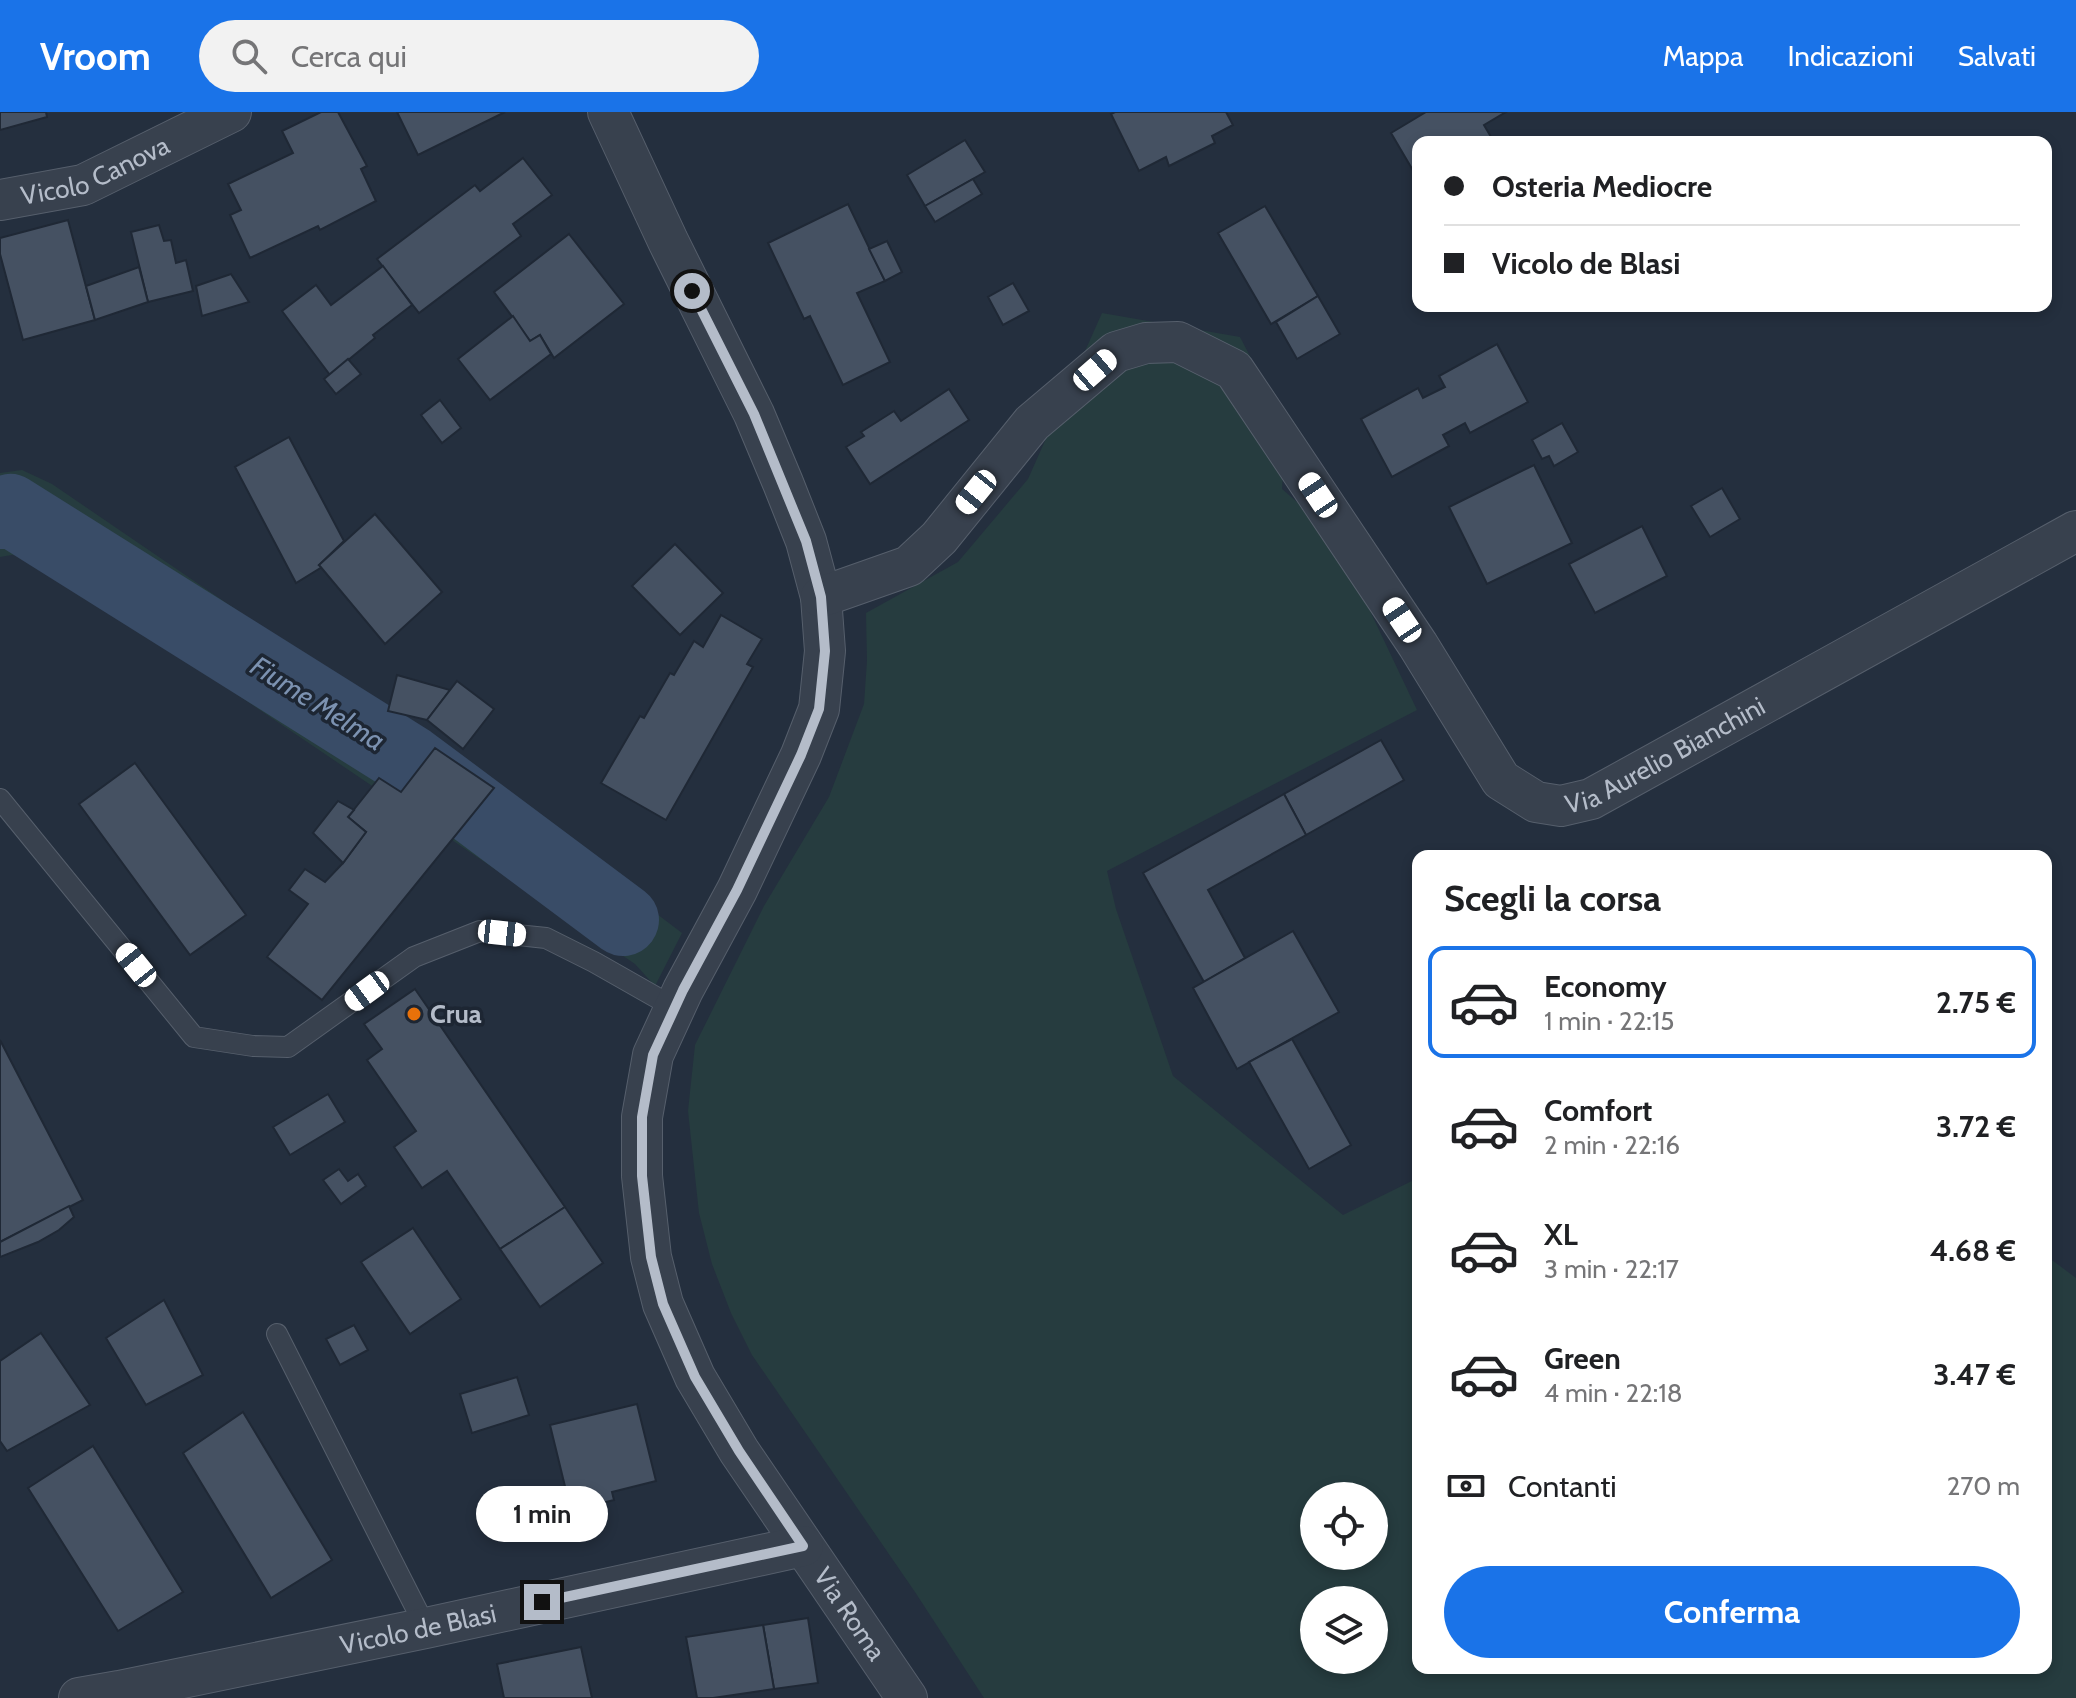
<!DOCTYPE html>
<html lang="it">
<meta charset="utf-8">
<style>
:root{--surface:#fff;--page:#f2f2f2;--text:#202124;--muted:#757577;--line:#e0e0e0;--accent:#1a73e8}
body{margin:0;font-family:Cabin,sans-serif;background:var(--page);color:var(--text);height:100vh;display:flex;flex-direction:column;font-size:30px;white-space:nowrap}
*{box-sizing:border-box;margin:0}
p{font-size:26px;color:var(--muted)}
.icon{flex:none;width:44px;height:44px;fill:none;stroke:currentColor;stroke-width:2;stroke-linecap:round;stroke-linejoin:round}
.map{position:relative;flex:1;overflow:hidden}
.drawer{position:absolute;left:1412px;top:738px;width:640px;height:824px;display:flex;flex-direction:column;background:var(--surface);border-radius:16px;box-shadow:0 4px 12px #0003}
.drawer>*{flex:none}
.top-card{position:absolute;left:1412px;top:24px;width:640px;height:176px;border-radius:16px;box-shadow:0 4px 12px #0003;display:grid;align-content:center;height:176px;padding:0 32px;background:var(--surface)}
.tools{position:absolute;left:1300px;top:1370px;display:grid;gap:16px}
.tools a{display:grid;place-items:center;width:88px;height:88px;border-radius:50%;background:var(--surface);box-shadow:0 4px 12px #0003;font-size:40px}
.end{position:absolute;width:36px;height:36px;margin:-18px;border:10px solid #b4bcc9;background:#111;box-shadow:0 0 0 4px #111}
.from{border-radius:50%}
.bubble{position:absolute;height:56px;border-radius:28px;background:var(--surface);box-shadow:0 4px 12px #0003;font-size:26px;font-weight:700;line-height:56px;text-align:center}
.car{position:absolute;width:24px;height:48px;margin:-24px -12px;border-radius:10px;box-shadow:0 0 6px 2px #0007;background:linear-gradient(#fff 24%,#345 0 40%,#fff 0 76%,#345 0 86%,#fff 0)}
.top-card b{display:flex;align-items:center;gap:28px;height:76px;font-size:30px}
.top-card b+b{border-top:2px solid var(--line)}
.top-card i{width:20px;height:20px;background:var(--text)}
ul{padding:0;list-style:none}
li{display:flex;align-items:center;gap:24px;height:112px;margin:0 16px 12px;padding:0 16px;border:4px solid transparent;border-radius:16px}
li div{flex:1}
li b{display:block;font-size:30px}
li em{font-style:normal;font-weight:700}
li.active{border-color:var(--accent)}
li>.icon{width:72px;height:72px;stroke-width:1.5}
h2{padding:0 32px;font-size:36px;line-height:96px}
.pay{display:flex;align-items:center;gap:20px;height:88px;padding:0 32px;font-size:30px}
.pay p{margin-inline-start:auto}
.button{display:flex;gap:16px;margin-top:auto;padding:16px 32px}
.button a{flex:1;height:92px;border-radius:48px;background:var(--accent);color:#fff;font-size:32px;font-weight:700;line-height:92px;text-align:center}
header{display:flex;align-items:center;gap:48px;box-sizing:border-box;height:112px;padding:0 40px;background:var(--accent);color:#fff}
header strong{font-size:38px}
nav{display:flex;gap:44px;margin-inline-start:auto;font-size:28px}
.search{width:560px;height:72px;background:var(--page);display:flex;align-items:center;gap:20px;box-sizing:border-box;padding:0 28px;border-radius:44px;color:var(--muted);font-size:30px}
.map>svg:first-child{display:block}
.green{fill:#263c3f;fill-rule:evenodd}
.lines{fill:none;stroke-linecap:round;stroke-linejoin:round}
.river{stroke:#394c67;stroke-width:72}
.building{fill:#455162;stroke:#1f2835;stroke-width:2}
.service-casing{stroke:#565f6c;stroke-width:22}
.minor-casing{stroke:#565f6c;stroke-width:42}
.service{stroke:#38414e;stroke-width:20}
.minor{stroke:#38414e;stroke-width:40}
.route{stroke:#b4bcc9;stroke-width:10}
.food-dot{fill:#e8710a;stroke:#1d2633;stroke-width:3}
.labels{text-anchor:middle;stroke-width:7;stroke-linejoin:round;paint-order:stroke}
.street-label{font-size:26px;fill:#b4bcc9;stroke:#1d2633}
.poi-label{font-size:26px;font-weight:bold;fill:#b4bcc9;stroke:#1d2633;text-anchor:start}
.water-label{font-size:28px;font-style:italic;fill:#7c92b1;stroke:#1d2633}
</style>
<header>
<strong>Vroom</strong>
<div class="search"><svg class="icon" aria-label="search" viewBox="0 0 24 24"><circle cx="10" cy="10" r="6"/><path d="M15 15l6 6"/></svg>Cerca qui</div>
<nav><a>Mappa</a><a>Indicazioni</a><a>Salvati</a></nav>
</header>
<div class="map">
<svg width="2076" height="1586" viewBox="0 0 2076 1586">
<rect width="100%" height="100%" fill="#242f3e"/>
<g class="green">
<path d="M1102,201L1240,225L1286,313L1282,377L1333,421L1417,598L1107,759L1116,797L1173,964L1343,1103L1418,1066V1556H2046V1147L2048,1145L2076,1166V1586H984L915,1480L752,1243L731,1201L712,1152L699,1101L688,999L695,933L764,794L829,685L864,592L867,549L866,501L958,450L1028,367ZM1314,1384H1374V1444H1314ZM1314,1488H1374V1548H1314Z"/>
<path d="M22,358L52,372L440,637L682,821L655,874L635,852L167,535L59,453L29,440L0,445V361Z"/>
</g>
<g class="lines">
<path class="river" d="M0,401L10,398L410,649L623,808"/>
</g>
<g class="building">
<path d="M0,0H46L47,5L0,18Z"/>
<path d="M321,0H338L367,54L361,57L376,89L320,118L318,114L250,146L230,103L241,98L228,72L293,41L282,19Z"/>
<path d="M397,0H505L418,43Z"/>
<path d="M1115,0H1226L1233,13L1212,24L1215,31L1169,54L1166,45L1139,59L1111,2Z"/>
<path d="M1426,0H1506L1484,13L1494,30H1418V67L1391,21Z"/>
<path d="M965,28L985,60L925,94L907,63Z"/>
<path d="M523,46L552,83L513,112L521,124L419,201L377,147L475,73L480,79Z"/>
<path d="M973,67L982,82L935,110L925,94Z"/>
<path d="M848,92L885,169L857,181L890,250L843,273L810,204L804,207L768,131Z"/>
<path d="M1265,94L1318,184L1271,212L1218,121Z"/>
<path d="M68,108L95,208L23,228L0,142V126Z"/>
<path d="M159,113L164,129L171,128L176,151L186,148L193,179L148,190L131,120Z"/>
<path d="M569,122L624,192L554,246L540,223L530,229L494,180Z"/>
<path d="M887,129L902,160L885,169L869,137Z"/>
<path d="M383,154L412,193L373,223L375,226L330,263L282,199L316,173L331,193Z"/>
<path d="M139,155L148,190L95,208L86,174Z"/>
<path d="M231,162L249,190L202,204L196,174Z"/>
<path d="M1013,171L1029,199L1003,213L988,185Z"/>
<path d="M1318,184L1340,222L1297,247L1276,210Z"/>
<path d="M513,204L530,229L540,223L551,242L490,288L458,247Z"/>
<path d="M1497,232L1528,290L1470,321L1465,311L1443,323L1449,334L1392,365L1361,307L1418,276L1423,286L1445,275L1439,264Z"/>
<path d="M348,247L361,262L336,282L324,267Z"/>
<path d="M949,277L969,308L870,372L846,335L864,324L861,320L894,299L901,309Z"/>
<path d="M440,288L461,316L442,331L421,303Z"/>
<path d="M1562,311L1578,340L1554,354L1549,344L1542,347L1532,328Z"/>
<path d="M289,325L344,429L319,453L322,455L296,471L235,355Z"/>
<path d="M1534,353L1572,431L1487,472L1449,395Z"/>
<path d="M1722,376L1740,407L1710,425L1691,394Z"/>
<path d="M375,402L442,480L385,532L319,453Z"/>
<path d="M1642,414L1667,464L1595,501L1569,452Z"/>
<path d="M675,432L723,481L680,523L632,474Z"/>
<path d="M721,503L762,527L747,552L753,555L666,708L601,671L640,604L644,606L670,561L674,563L694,529L703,535Z"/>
<path d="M397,563L450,578L427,608L388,599Z"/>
<path d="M457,569L494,597L463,637L427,608Z"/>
<path d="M1381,628L1404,668L1306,723L1284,682Z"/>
<path d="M435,636L494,676L322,888L267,845L308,792L289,778L305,757L325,770L343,751L366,720L348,705L379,666L401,680Z"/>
<path d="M135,651L246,803L190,843L79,692Z"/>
<path d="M1284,682L1306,723L1208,778L1245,846L1204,870L1143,761Z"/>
<path d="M338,689L354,698L348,705L366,720L343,751L313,721Z"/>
<path d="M1293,819L1339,900L1237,957L1193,876Z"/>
<path d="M415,877L565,1095L500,1137L447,1059L422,1076L394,1035L416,1019L367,948L382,937L364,912Z"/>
<path d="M1292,927L1351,1033L1309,1057L1249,950Z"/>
<path d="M0,928L83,1088L0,1130Z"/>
<path d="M328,982L345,1010L290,1043L273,1015Z"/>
<path d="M339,1057L348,1069L358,1062L366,1074L341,1092L323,1068Z"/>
<path d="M69,1094L74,1105L59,1118L38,1130L0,1145V1130Z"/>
<path d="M565,1095L603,1151L540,1195L500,1137Z"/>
<path d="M413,1116L461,1187L410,1222L361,1150Z"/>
<path d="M164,1188L203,1263L146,1293L106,1226Z"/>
<path d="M354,1213L368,1238L340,1253L326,1227Z"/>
<path d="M41,1221L90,1293L7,1339L0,1329V1249Z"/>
<path d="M517,1265L529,1303L472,1321L460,1282Z"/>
<path d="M637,1292L656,1369L612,1380L614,1388L571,1399L550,1313Z"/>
<path d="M243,1300L332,1448L271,1486L183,1341Z"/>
<path d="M93,1334L183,1480L118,1519L28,1376Z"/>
<path d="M808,1506L818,1571L774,1577L763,1513Z"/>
<path d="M763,1513L774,1577L713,1586H697L686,1525Z"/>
<path d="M581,1535L592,1586H504L497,1552Z"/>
</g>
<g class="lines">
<g class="service-casing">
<g id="service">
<path d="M0,687L194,925L253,934L288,935L414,845L480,819L546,826L594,850L675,896"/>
<path d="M277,1222L426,1516"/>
</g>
</g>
<g class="minor-casing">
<g id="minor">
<path id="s1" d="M608,0L668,129L754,302L783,371L806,429L821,485L825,539L819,597L801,643L737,778L683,878L653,943L642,1005V1064L651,1145L663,1192L695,1265L739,1339L907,1586"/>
<path id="s2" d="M0,88L83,73L231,0"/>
<path id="s3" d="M821,485L909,454L939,426L1032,311L1116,240L1146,231L1178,230L1234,258L1418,533L1501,668L1536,690L1561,694L1591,687L2076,419"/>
<path id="s4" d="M79,1586L119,1579L426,1516L803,1434"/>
</g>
</g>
<use href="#service" class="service"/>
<use href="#minor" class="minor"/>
</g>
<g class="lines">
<path class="route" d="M542,1490L803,1434L739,1339L695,1265L663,1192L651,1145L642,1064V1005L653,943L683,878L737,778L801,643L819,597L825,539L821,485L806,429L754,302L692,179"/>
</g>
<circle class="food-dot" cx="414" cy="902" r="8"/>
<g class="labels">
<g class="street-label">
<text dy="9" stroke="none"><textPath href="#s2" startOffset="100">Vicolo Canova</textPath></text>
<text dy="9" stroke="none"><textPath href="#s3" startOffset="1190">Via Aurelio Bianchini</textPath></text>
<text dy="9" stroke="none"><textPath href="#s1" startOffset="1642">Via Roma</textPath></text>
<text dy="9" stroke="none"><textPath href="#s4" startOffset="346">Vicolo de Blasi</textPath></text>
</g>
<g class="poi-label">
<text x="430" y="911">Crua</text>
</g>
<g class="water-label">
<text transform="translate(318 591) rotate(32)" y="10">Fiume Melma</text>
</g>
</g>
</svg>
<div class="tools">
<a><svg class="icon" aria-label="locate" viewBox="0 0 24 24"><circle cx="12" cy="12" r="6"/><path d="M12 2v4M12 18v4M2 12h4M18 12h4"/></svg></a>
<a><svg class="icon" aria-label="layers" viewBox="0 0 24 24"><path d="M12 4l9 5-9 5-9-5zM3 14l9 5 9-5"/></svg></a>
</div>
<i class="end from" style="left:692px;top:179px"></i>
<i class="end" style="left:542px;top:1490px"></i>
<div class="bubble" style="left:476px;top:1374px;width:132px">1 min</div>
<i class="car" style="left:1095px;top:258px;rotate:49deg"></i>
<i class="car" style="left:976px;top:380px;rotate:219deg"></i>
<i class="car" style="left:1318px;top:383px;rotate:326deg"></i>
<i class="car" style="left:1402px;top:508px;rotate:326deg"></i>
<i class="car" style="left:502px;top:821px;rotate:96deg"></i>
<i class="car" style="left:136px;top:853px;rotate:321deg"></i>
<i class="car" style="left:367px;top:879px;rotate:234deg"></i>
<div class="top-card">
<b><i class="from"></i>Osteria Mediocre</b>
<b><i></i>Vicolo de Blasi</b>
</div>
<section class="drawer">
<h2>Scegli la corsa</h2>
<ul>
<li class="active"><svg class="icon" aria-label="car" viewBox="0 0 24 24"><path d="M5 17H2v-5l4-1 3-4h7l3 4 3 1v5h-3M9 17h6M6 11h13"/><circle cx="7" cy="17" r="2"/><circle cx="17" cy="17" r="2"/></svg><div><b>Economy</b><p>1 min · 22:15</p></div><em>2.75 €</em></li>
<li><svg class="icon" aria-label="car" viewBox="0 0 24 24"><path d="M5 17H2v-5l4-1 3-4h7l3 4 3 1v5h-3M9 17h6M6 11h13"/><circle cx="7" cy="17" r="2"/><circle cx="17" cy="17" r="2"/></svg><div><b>Comfort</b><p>2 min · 22:16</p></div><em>3.72 €</em></li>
<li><svg class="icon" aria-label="car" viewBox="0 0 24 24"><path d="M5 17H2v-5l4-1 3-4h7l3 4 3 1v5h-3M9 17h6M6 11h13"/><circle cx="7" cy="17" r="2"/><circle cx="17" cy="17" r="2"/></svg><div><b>XL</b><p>3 min · 22:17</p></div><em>4.68 €</em></li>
<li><svg class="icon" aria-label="car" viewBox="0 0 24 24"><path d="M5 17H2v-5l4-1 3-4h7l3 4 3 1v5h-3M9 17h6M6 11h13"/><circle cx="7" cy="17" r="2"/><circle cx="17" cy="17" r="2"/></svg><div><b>Green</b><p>4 min · 22:18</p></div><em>3.47 €</em></li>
</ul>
<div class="pay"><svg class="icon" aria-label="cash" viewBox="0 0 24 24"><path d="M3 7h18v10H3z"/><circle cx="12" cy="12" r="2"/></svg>Contanti<p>270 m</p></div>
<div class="button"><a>Conferma</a></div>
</section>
</div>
